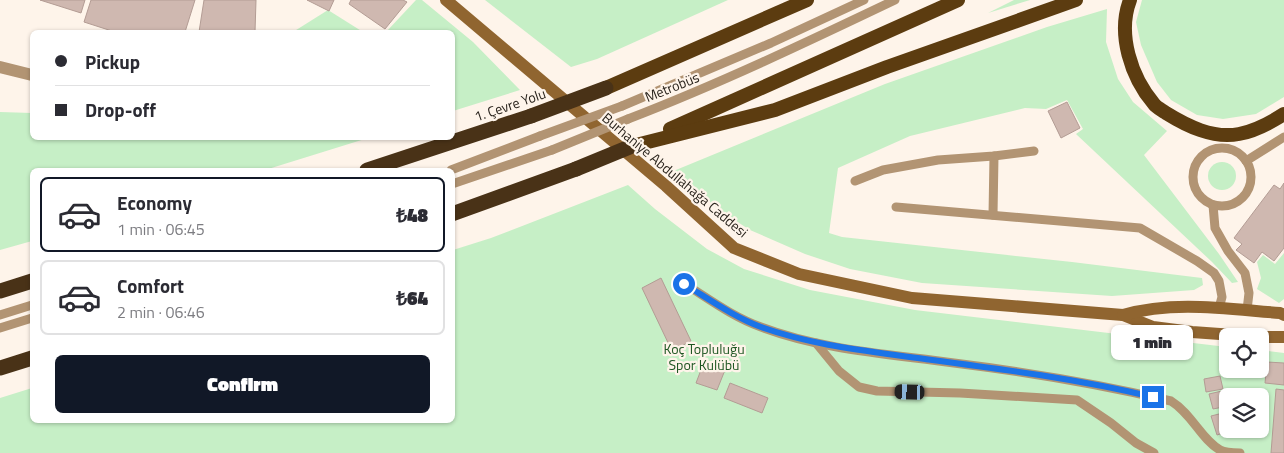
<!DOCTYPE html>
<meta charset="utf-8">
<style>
:root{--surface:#fff;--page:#f2f2f3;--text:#2b2b33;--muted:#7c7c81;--line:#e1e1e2;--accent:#111827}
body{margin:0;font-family:"Titillium Web",sans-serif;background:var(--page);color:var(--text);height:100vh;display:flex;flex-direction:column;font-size:19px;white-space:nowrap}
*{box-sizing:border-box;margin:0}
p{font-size:16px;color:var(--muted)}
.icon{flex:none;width:28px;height:28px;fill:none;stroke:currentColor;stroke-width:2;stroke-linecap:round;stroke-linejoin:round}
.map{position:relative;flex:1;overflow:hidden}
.panel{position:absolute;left:30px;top:168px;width:425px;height:255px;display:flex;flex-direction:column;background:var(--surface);border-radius:8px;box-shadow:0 1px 4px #0004}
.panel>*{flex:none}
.hud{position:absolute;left:30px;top:30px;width:425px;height:110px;border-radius:8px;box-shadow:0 1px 4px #0004;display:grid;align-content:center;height:110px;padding:0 25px;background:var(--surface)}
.fabs{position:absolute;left:1219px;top:328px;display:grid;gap:10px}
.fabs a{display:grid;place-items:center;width:50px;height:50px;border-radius:8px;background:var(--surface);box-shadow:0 1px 4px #0004;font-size:25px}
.end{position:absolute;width:22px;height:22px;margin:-11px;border:6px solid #1a73e8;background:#fff;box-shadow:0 0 0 2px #fff}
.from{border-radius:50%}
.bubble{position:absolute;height:35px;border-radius:8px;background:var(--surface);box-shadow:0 1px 4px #0004;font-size:16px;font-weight:800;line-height:35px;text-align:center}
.car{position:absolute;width:15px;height:30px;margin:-15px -8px;border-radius:6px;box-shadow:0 0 4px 1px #0007;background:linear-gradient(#222 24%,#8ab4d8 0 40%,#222 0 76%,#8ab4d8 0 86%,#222 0)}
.hud b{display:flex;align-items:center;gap:18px;height:48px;font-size:19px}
.hud b+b{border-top:1px solid var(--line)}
.hud i{width:12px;height:12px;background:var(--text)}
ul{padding:9px 0 0;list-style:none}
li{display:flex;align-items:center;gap:15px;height:75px;margin:0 10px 8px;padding:0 15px;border:2px solid var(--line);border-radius:8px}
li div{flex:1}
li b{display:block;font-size:19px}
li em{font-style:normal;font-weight:800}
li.selected{border-color:var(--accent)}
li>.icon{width:45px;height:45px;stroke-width:1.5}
.primary-button{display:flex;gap:10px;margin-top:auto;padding:10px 25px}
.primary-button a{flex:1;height:58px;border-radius:8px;background:var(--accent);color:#fff;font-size:20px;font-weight:800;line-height:58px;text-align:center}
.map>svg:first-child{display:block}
.green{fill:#c6efc6;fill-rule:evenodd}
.building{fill:#cfb8b0;stroke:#b39c94}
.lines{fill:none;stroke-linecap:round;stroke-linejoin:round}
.service{stroke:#b29473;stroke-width:9}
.minor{stroke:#b29473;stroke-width:12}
.secondary{stroke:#906530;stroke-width:12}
.trunk{stroke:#5c3c10;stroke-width:14}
.motorway{stroke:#493217;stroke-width:15}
.service-bridge{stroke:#b29473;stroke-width:9}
.motorway-bridge{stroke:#493217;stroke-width:15}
.route{stroke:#1a73e8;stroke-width:6}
.labels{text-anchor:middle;stroke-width:4.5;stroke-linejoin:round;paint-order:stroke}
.street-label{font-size:14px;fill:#29231c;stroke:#fef4ea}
.park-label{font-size:14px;fill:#1d5521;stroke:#fef4ea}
</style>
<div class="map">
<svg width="1284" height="453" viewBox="0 0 1284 453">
<rect width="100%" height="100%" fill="#fef4ea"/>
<g class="green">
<path d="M416,0H422L473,42L520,90L453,111L452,32H386Z"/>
<path d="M485,0H728L597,59L571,67Z"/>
<path d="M1014,0H1030L988,13Z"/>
<path d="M1142,0H1284V97L1256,114L1223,119L1197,115L1171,100L1157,82L1141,45L1136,22Z"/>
<path d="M1107,9L1106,42L1118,79L1133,102L1167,131L1144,155L1219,254L1238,282L1232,283L1212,262L1076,134L1083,129L1067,100L1046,109L1025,108L910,136L838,168L829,233L842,237L1072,262L1202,278L1203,285L1194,290L1112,296L922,283L850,269L805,254L750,230L725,214L671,172L885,84L1047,27Z"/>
<path d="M328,10L363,32H293Z"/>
<path d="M0,112L32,113V138H368L265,170H32V241L0,250Z"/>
<circle cx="1222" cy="176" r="14"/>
<path d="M628,185L655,209L707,249L744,269L810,290L915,310L1227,347L1228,369H1260V350L1284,353V453H0V398L32,388V420H452L453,250L491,238ZM1228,396H1260V429H1228Z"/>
<path d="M1284,253V299L1279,303L1257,289L1261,278L1257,262L1263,255L1275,264Z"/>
</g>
<g class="building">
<path d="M40,0H85L81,13Z"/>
<path d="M91,0H195L185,32H115L84,22Z"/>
<path d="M204,0H256L255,32H199Z"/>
<path d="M307,0H334L329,11Z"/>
<path d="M351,0H403L407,2L385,29L349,4Z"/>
<path d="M1067,102L1080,128L1061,138L1048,111Z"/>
<path d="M1284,183V248L1274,261L1262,252L1254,263L1236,250L1242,244L1234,238L1274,185L1280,189Z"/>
<path d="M661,278L691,341L672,351L642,288Z"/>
<path d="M704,362L725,370L717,390L696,383Z"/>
<path d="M1267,362L1284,363V385L1265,383Z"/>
<path d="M1220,376L1223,389L1206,392L1204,379Z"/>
<path d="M730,383L768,398L762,413L724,398Z"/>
<path d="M1276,389L1284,390V453H1271Z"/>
<path d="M1226,390L1228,406L1213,409L1209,394Z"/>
<path d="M1227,412L1228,429H1232V430L1217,435L1211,416Z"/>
</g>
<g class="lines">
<g class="service">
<path d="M622,106L771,43L864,0"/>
<path d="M628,119C719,84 807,42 895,0"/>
<circle cx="1222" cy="177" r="29"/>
<path d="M1246,161L1284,137"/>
<path d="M451,170L540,136"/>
<path d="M855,181L883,170L938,160L994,156L1034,151"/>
<path d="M452,184L552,150"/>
<path d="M1213,205L1215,228L1228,251L1245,273L1249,293L1247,310"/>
<path d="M896,207L1140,228L1197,261L1214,273L1219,281L1222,297L1219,308"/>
<path d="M993,215L994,156"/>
<path d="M685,284C709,299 733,317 761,327C822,350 889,354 954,363C1027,372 1099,384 1171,401C1192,414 1201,439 1220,450C1225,453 1234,453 1240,453"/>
<path d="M0,315L32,305"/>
<path d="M0,328L32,318"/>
<path d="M816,343L839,371L859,387L877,391L960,393L1077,400L1111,423L1136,443L1154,453"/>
</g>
<path class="minor" d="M0,67L32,75"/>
<g class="secondary">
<path d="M446,0L666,186L734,248L799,274L912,298L1123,315L1153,327L1192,332L1248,336"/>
<path d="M1123,315C1174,300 1228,309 1280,313L1284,315"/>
<path d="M1260,337H1284"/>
</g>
<g class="trunk">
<path d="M1130,0C1117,34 1131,77 1154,104C1157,108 1162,110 1166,113C1187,126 1213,139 1239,134C1255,131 1270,123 1284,114"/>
<path d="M606,88L807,0"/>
<path d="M670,129L958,0"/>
<path d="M632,146L775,110L887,67L1076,0"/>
</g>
<g class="motorway">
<path d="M367,170L531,116"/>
<path d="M452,214L576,169"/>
<path d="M0,291L32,281"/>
<path d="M0,368L32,358"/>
</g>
<g class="service-bridge">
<path d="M540,136L622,106"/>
<path d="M552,150L628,119"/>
</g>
<g class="motorway-bridge">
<path d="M531,116L606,88"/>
<path d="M576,169L632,146"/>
</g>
</g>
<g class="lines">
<path class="route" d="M684,284C709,299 734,317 761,327C814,346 869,351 925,359C1001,369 1078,379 1153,397"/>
</g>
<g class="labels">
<g class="street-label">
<text transform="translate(672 87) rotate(-22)" y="5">Metrobüs</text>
<text transform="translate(510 105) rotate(-19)" y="5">1. Çevre Yolu</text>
<text transform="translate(675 175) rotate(40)" y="5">Burhaniye Abdullahağa Caddesi</text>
</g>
<g class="park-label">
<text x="704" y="354">Koç Topluluğu<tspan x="704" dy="16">Spor Kulübü</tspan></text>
</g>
</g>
</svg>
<div class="fabs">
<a><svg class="icon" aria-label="locate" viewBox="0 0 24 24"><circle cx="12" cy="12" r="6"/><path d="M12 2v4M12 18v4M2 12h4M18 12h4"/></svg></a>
<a><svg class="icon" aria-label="layers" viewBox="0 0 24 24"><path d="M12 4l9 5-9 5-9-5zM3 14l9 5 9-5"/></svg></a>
</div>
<i class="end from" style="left:684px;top:284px"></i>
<i class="end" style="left:1153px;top:397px"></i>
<div class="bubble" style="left:1111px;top:325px;width:82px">1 min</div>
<i class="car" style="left:910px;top:392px;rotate:272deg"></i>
<div class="hud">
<b><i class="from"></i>Pickup</b>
<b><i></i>Drop-off</b>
</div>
<section class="panel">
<ul>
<li class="selected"><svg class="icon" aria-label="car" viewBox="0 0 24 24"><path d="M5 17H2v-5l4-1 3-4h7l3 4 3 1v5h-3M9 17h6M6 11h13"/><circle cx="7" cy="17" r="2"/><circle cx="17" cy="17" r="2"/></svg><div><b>Economy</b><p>1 min · 06:45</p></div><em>₺48</em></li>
<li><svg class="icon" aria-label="car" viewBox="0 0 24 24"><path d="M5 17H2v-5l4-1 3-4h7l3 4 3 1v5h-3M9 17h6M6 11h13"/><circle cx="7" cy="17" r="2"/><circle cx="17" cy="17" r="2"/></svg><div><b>Comfort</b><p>2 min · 06:46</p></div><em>₺64</em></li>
</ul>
<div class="primary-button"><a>Confirm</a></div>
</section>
</div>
